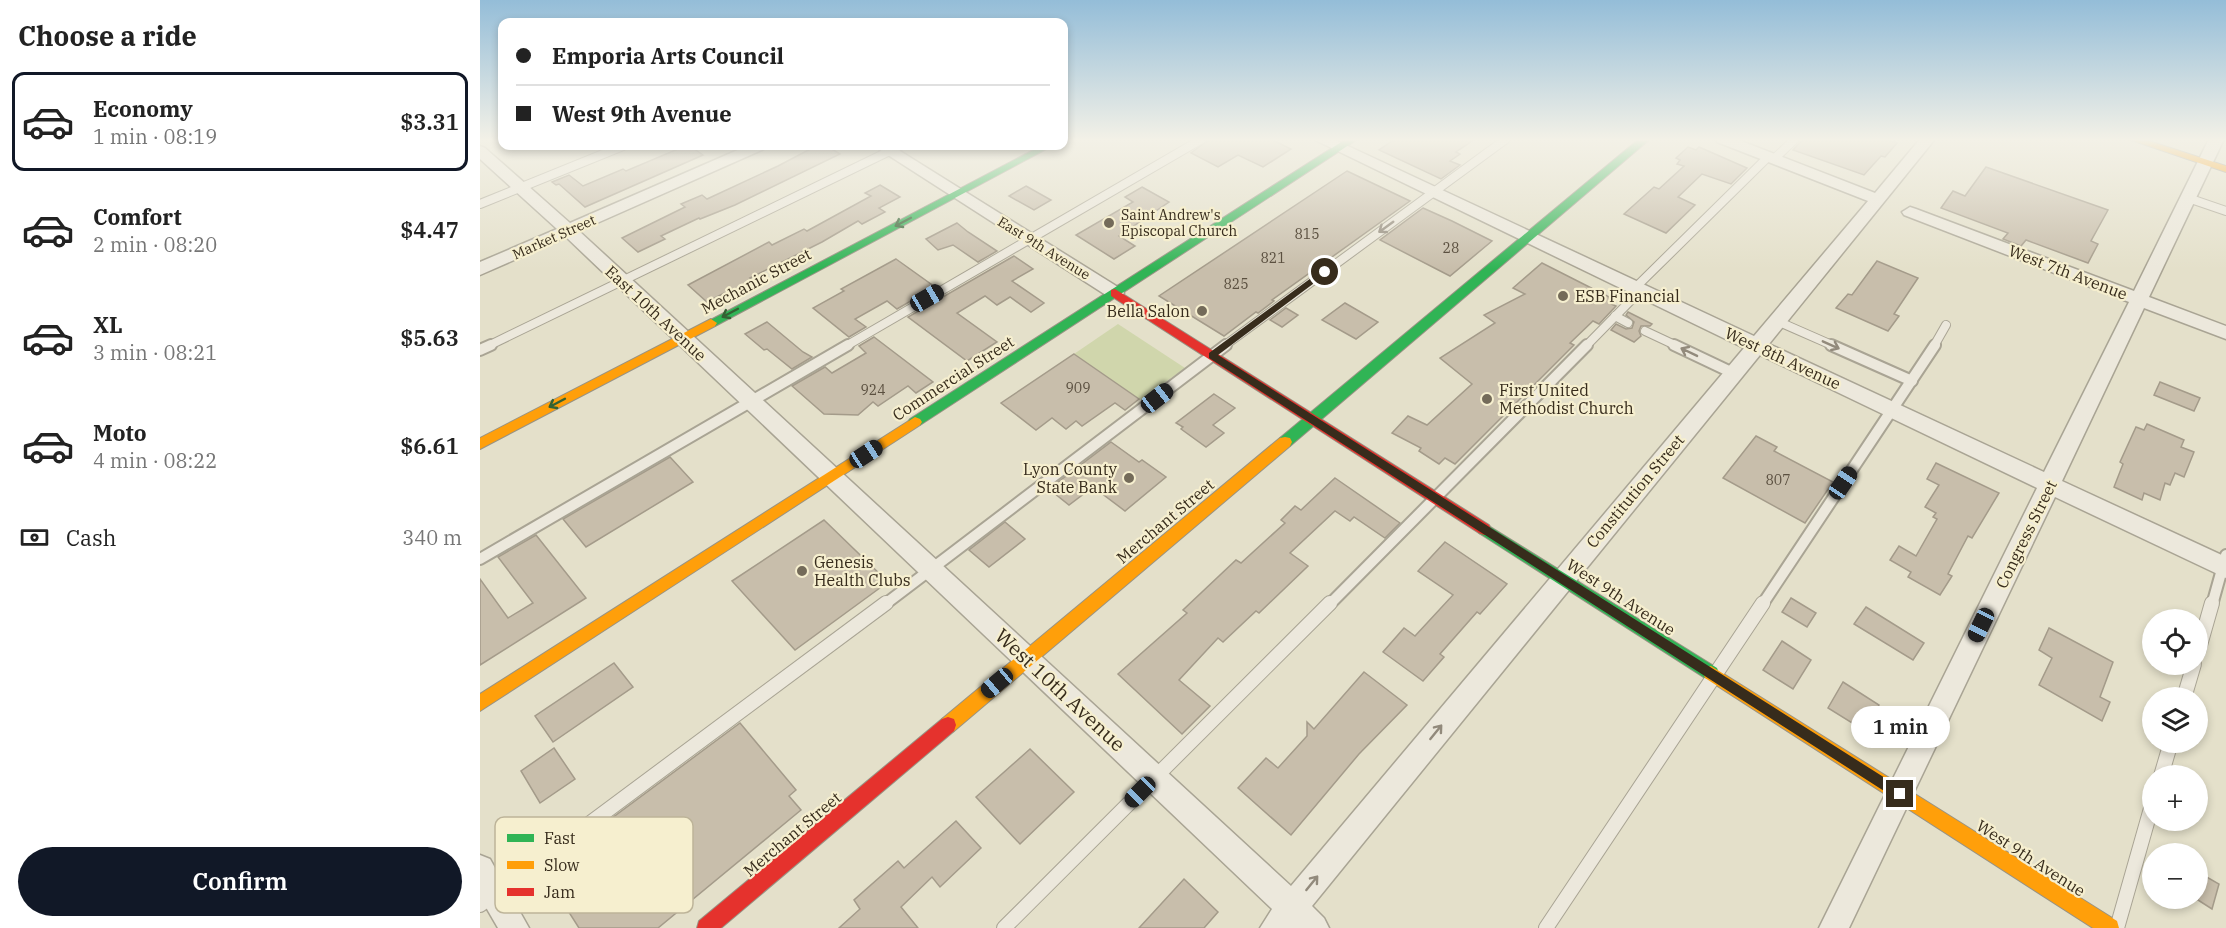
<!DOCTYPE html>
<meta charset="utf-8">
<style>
:root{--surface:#fff;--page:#f2f2f2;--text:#222;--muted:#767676;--line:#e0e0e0;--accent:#111827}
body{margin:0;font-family:"IBM Plex Serif",serif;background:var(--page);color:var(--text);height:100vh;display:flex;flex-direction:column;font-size:22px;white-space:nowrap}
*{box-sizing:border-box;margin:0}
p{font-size:20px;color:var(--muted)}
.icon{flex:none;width:33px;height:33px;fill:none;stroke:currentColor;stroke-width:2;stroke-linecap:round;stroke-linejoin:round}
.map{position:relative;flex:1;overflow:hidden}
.drawer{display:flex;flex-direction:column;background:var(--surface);width:480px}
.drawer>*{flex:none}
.hud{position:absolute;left:18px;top:18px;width:570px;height:132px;border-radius:12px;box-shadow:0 3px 9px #0003;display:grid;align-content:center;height:132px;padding:0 18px;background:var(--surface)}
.buttons{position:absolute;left:1662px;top:609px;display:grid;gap:12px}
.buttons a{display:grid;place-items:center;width:66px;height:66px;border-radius:50%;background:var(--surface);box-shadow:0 3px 9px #0003;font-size:30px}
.end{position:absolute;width:27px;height:27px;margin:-14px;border:8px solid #372c1c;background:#fff;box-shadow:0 0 0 3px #fff}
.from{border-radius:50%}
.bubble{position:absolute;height:42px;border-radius:21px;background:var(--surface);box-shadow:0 3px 9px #0003;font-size:20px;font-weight:600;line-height:42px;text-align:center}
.car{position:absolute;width:18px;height:36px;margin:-18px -9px;border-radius:8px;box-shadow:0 0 4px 2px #0007;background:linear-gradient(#222 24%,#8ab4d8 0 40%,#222 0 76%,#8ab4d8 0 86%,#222 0)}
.hud b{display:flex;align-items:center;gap:21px;height:57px;font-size:22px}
.hud b+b{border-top:2px solid var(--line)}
.hud i{width:15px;height:15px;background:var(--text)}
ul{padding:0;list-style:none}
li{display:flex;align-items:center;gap:18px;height:99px;margin:0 12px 9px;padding:0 6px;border:3px solid transparent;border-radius:12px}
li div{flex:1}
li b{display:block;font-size:22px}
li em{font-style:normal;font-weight:600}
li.selected{border-color:var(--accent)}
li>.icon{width:54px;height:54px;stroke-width:1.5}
h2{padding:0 18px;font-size:27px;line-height:72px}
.pay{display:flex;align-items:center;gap:15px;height:66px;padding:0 18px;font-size:22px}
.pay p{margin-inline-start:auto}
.action{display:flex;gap:12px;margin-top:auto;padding:12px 18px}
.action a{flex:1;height:69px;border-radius:36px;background:var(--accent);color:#fff;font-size:24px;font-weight:600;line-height:69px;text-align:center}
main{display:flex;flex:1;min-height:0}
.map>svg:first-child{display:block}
.green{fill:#d0d6ac}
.building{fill:#c8beab;stroke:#a49b8a;stroke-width:1.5}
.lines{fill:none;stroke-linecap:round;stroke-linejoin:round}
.lane-far2-casing{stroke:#a9a494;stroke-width:10}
.lane-far1-casing{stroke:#a9a494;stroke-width:14}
.lane-casing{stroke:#a9a494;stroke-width:16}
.street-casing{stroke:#a9a494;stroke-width:3}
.fast-casing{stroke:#989384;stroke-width:2}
.slow-casing{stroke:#989384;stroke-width:2}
.jam-casing{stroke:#989384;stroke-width:2}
.lane-far2{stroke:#ece8dc;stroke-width:8}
.lane-far1{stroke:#ece8dc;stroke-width:10}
.lane{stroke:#ece8dc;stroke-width:14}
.street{fill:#ece8dc;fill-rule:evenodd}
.fast{fill:#30b455;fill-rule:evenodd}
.slow{fill:#ff9f0a;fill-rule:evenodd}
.jam{fill:#e5322d;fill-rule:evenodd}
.oneway{stroke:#346233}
.oneway2{stroke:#928a7c}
.route{fill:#372c1c}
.poi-dot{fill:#746b59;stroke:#f6efcf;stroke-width:2}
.labels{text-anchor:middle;stroke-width:4.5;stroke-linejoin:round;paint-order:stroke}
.far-poi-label{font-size:14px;fill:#372c1c;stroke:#f6efcf;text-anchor:start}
.number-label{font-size:14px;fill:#5b5040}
.far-street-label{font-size:14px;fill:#372c1c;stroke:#f6efcf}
.street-label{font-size:16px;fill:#372c1c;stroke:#f6efcf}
.poi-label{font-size:16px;fill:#372c1c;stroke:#f6efcf;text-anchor:start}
.near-street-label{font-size:20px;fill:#372c1c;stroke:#f6efcf}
.key{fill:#f6efcf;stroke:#bdb499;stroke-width:1.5}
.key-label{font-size:16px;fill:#372c1c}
</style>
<main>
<section class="drawer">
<h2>Choose a ride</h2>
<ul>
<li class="selected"><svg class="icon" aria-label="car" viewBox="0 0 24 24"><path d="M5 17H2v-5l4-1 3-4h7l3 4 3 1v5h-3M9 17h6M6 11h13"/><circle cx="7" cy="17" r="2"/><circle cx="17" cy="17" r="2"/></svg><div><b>Economy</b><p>1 min · 08:19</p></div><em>$3.31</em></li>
<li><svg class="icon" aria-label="car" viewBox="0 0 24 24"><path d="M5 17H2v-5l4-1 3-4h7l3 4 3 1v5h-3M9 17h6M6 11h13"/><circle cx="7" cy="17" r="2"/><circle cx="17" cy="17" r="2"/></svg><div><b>Comfort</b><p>2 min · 08:20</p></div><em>$4.47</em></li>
<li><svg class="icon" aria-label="car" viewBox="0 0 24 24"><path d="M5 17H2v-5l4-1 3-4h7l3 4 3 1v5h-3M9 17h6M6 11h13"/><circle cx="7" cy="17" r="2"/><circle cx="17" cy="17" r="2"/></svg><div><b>XL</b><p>3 min · 08:21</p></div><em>$5.63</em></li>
<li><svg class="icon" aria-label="car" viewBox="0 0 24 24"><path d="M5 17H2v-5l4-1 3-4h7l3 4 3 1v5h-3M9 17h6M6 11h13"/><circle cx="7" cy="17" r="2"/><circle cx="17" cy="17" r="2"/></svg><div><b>Moto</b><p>4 min · 08:22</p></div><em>$6.61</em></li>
</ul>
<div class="pay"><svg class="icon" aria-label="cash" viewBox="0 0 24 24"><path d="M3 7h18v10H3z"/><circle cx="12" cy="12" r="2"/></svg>Cash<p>340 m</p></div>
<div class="action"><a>Confirm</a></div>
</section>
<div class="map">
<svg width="1746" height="928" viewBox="0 0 1746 928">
<rect width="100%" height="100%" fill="#e4e0ca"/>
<path class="green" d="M638,324L705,368L660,400L594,354Z"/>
<g class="building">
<path d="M730,139H791L811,149L783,167L758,155L738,167L711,153Z"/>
<path d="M915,139H995L976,152L980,154L970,161L980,165L961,179L899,150Z"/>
<path d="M1323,139H1405L1417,143L1405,157L1401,156L1384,175L1313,150Z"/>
<path d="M205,146H210L223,155L105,207L79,184L76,185L72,182L89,175L103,186L143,169L146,171Z"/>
<path d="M336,146H347L360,154L255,205L220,219L219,218L181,236L185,239L158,252L142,238L205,207L201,204L222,195L227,199L298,166Z"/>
<path d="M1208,147L1216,150L1219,147L1267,168L1251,184L1222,174L1198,197L1215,205L1186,233L1144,214L1174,187L1179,189L1204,166L1197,164L1200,160L1196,158Z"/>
<path d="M1506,167L1628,210L1611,241L1618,244L1608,263L1546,240L1541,246L1523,239L1528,233L1461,208L1473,191L1485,196Z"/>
<path d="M867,171L930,201L792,300L794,301L778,313L776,312L744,336L679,296Z"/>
<path d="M400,185L420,197L399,208L405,212L382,224L378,221L342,242L270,278L275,282L257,292L252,289L227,302L208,285L289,242L292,245L324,229L327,231L391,196L385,193Z"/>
<path d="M546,186L571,200L554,210L529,196Z"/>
<path d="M662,187L689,202L639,236L655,246L634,259L596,235L653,202L645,197Z"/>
<path d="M943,208L972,221L1012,241L970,276L900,240Z"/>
<path d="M477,223L488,232L517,251L498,262L473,245L458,250L446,239Z"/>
<path d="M534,256L553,269L532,281L564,303L551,312L530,297L517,305L505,296L477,313L517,342L487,361L428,317Z"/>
<path d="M416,259L455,287L417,309L407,301L375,319L386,327L369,337L333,308L364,291L361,289Z"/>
<path d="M1397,261L1438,278L1414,314L1419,316L1408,331L1356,308L1368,294L1372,295Z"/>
<path d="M1062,263L1135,300L1131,304L1136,306L1119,324L1113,321L1090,343L1094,345L975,464L965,458L959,464L939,451L941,448L912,433L928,416L947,425L992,384L960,358L1015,323L1004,315L1045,294L1033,288Z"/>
<path d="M865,303L898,322L876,339L842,320Z"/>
<path d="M806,308L818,315L802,327L790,320Z"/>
<path d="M1148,312L1172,324L1170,326H1161L1159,331L1161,336L1154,342L1131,330L1136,324L1146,329L1152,328L1154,322L1146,315Z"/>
<path d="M287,322L323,352L332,357L312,369L287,349L284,350L265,334Z"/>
<path d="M394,337L453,382L436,393L428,386L398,406L393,402L378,415L344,414L312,386L345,367L352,373L386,353L379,346Z"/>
<path d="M594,354L659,399L645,410L635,403L602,426L596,421L586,429L572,418L556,430L521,403Z"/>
<path d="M1680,382L1720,398L1714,411L1674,395Z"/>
<path d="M734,394L755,408L733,425L744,433L726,447L701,429L703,427L696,423Z"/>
<path d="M1667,424L1704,440L1701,447L1714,452L1704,477L1695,473L1690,485L1685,483L1680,500L1664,493L1662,500L1634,487L1643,464L1640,462L1656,427L1664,430Z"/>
<path d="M1276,436L1297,447L1294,451L1353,482L1325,523L1243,478Z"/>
<path d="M631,442L659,462L662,460L686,477L645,511L613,487L589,505L569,489Z"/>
<path d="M190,457L213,482L106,547L83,519Z"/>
<path d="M1456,463L1519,493L1492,538L1488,536L1468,574L1472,576L1460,595L1428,577L1431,572L1410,560L1419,546L1436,556L1457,519L1453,517L1456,513L1445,507L1459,485L1447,479Z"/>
<path d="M855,478L920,523L905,538L874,517L870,521L855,511L810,553L828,566L779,613L776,611L743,642L738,638L699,680L730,706L702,734L638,674L707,613L703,610L756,560L761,563L805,523L801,520L815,506L821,510Z"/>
<path d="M344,520L408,582L315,650L252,581Z"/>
<path d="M525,522L545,539L509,567L489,550Z"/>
<path d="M56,535L106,598L0,665V579L28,618L53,603L18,557Z"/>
<path d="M965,542L1027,584L1000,614L997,612L960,654L964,657L943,681L903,652L924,628L935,636L973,595L938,571Z"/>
<path d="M1311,598L1336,613L1327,627L1302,612Z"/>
<path d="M1386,607L1444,643L1433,660L1374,624Z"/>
<path d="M1569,628L1633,662L1620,697L1630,702L1622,721L1559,685L1572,658L1559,650Z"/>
<path d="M1302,641L1331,660L1313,689L1283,670Z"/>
<path d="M134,663L153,687L73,742L55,716Z"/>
<path d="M884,672L927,705L879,754L811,835L758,788L786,758L798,768L827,736V722L834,729Z"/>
<path d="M1363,682L1399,705L1385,731L1348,708Z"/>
<path d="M260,723L316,790L309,796L321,810L178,928H99L62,870Z"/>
<path d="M74,748L95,779L60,803L41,771Z"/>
<path d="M550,749L594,792L540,844L496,797Z"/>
<path d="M476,821L501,848L460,887L452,877L421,907L438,928H359L380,909L374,900L418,861L424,868Z"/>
<path d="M1718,872L1739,884L1732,909L1718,900Z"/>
<path d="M704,879L738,912L724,928H659Z"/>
</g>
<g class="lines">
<g class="lane-far2-casing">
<g id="lane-far2">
<path d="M1294,159L1315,139"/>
<path d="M1708,198L1746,211"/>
<path d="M0,204L143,146"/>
<path d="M1155,288L1288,157"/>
<path d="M1135,316L1148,323"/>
<path d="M1297,321L1354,346"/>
<path d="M1165,331L1197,346"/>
<path d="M8,346L420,146"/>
<path d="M366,346L722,139"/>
<path d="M744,346L1026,139"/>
<path d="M1106,346L1160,291"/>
<path d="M1454,346L1466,325"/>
</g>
</g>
<g class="lane-far1-casing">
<g id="lane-far1">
<path d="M1194,345L1253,373"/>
<path d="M1351,345L1432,381"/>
<path d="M0,350L11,345"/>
<path d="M0,559L368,345"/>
<path d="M404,605L746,345"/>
<path d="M849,605L1107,345"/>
<path d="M1282,605L1455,345"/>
<path d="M1732,605L1746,555"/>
</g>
</g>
<g class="lane-casing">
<g id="lane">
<path d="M1718,652L1732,603"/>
<path d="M1704,698L1714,664"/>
<path d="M1681,776L1691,742"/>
<path d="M0,905L406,603"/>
<path d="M524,928L850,603"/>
<path d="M1066,928L1283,603"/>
<path d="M1637,928L1672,805"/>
</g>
</g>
<g class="street-casing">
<g id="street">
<path d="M833,139H853L1274,336L1388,201L1237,142L1235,139H1256L1395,193L1440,139H1455L1289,344L1564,472L1649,302L1424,215L1422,212L1430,207L1436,209L1654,291L1729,139H1744L1669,297L1746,326V339L1664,308L1582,481L1746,557V578L1575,497L1369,928H1339L1557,488L1280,355L832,906L844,918L849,928H780L792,909L86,237L0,275V262L77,229L0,159V146L5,148L90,223L267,146H286L284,149L99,231L811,886L1264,348Z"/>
<path d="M394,146H412L641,289L644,293L641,297H629Z"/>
<path d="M0,855L10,859L49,928H18L0,897Z"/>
</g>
</g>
<g class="fast-casing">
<g id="fast">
<path d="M866,139H878L440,425H430L428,422L430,419Z"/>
<path d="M1159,139H1170L810,446H800L798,442L800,438Z"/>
<path d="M561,146H572L235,326H227L225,323Z"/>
<path d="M1004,523L1237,668L1239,673L1237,678L1231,680L1225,678L999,533L997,529L999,525Z"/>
</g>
</g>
<g class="slow-casing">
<g id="slow">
<path d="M1648,139H1663L1746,166V172Z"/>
<path d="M231,319L237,323L235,326L0,449V438Z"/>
<path d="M435,417L440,419L442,422L440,425L0,711V694Z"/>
<path d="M805,437L810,438L812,442L810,446L474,731L468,733L462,731L460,725L462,719L800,438Z"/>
<path d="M1231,666L1637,921L1639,928H1613L1225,678L1223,673L1225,668Z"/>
</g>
</g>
<g class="jam-casing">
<g id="jam">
<path d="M635,289L1009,525L1011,529L1009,533L1004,535L999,533L631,296V290Z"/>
<path d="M468,717L474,719L476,725L474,731L241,928H217L219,921L462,719Z"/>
</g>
</g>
<use href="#lane-far2" class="lane-far2"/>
<use href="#lane-far1" class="lane-far1"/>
<use href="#lane" class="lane"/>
<use href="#street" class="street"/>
<use href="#fast" class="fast"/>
<use href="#slow" class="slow"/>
<use href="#jam" class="jam"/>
</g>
<defs><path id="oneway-shaft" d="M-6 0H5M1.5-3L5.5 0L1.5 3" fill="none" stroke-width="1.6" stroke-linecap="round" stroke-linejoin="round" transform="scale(1.5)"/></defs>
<g class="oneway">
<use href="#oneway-shaft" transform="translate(423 222) rotate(152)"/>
<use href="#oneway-shaft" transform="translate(250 313) rotate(152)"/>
<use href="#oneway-shaft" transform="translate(77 403) rotate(152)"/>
</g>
<g class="oneway2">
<use href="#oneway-shaft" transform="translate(906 227) rotate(144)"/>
<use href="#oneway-shaft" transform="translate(1351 345) rotate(24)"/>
<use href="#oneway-shaft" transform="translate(1209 352) rotate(-154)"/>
<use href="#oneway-shaft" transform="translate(956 732) rotate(-51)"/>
<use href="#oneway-shaft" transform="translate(832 883) rotate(-51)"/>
</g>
<linearGradient id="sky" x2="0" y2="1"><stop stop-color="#94bdd8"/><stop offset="0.52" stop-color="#f3f1e7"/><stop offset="1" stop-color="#f3f1e7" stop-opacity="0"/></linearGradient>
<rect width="1746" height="269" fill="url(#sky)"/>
<path class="route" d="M842,270L849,272L738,355L1424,790L1426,794L1424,798L1420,800L1415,798L729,358V353Z"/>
<g class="poi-dot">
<circle cx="629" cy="223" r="6"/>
<circle cx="1083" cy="296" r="6"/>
<circle cx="722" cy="311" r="6"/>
<circle cx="1007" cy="399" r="6"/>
<circle cx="649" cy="478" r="6"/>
<circle cx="322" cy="571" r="6"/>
</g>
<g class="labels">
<g class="far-poi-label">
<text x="641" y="220">Saint Andrew's<tspan x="641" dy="16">Episcopal Church</tspan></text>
</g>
<g class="number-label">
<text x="827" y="239">815</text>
<text x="971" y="253">28</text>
<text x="793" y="263">821</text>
<text x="756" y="289">825</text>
<text x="598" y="393">909</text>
<text x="393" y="395">924</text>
<text x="1298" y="485">807</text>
</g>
<g class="far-street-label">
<text transform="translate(74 237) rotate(-24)" y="5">Market Street</text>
<text transform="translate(564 248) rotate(32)" y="5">East 9th Avenue</text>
</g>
<g class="street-label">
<text transform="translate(1588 272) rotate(21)" y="6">West 7th Avenue</text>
<text transform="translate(276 281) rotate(-28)" y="6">Mechanic Street</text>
<text transform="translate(176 313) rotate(43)" y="6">East 10th Avenue</text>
<text transform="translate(1303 358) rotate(25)" y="6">West 8th Avenue</text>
<text transform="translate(473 378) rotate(-33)" y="6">Commercial Street</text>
<text transform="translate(1155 491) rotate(-50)" y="6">Constitution Street</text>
<text transform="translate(685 521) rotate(-40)" y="6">Merchant Street</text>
<text transform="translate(1546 534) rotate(-64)" y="6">Congress Street</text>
<text transform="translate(1141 597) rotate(33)" y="6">West 9th Avenue</text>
<text transform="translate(312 834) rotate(-40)" y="6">Merchant Street</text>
<text transform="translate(1551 858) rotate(33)" y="6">West 9th Avenue</text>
</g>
<g class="poi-label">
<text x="1095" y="302">ESB Financial</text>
<text x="710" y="317" text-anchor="end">Bella Salon</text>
<text x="1019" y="396">First United<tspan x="1019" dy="18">Methodist Church</tspan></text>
<text x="637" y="475" text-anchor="end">Lyon County<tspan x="637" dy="18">State Bank</tspan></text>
<text x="334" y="568">Genesis<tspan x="334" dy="18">Health Clubs</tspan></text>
</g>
<g class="near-street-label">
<text transform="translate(580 690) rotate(43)" y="7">West 10th Avenue</text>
</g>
</g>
<rect x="15" y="817" width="198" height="96" rx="9" class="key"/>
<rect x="27" y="834" width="27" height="8" fill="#30b455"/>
<rect x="27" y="861" width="27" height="8" fill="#ff9f0a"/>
<rect x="27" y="888" width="27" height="8" fill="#e5322d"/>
<g class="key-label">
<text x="64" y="844">Fast</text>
<text x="64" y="871">Slow</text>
<text x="64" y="898">Jam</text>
</g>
</svg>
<div class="buttons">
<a><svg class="icon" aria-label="locate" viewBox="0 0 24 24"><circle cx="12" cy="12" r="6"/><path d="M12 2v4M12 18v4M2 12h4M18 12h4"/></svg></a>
<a><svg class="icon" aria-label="layers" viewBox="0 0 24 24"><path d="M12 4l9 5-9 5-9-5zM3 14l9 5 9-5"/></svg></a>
<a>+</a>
<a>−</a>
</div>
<i class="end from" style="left:845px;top:272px"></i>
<i class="end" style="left:1420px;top:794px"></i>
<div class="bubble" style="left:1371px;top:706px;width:99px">1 min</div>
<i class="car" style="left:447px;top:298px;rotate:60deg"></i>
<i class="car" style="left:677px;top:398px;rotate:52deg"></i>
<i class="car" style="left:386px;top:454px;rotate:57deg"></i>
<i class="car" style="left:1363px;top:483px;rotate:34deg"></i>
<i class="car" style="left:1501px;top:625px;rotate:206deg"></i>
<i class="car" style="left:517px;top:683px;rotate:230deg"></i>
<i class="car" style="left:660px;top:792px;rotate:225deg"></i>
<div class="hud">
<b><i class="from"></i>Emporia Arts Council</b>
<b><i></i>West 9th Avenue</b>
</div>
</div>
</main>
